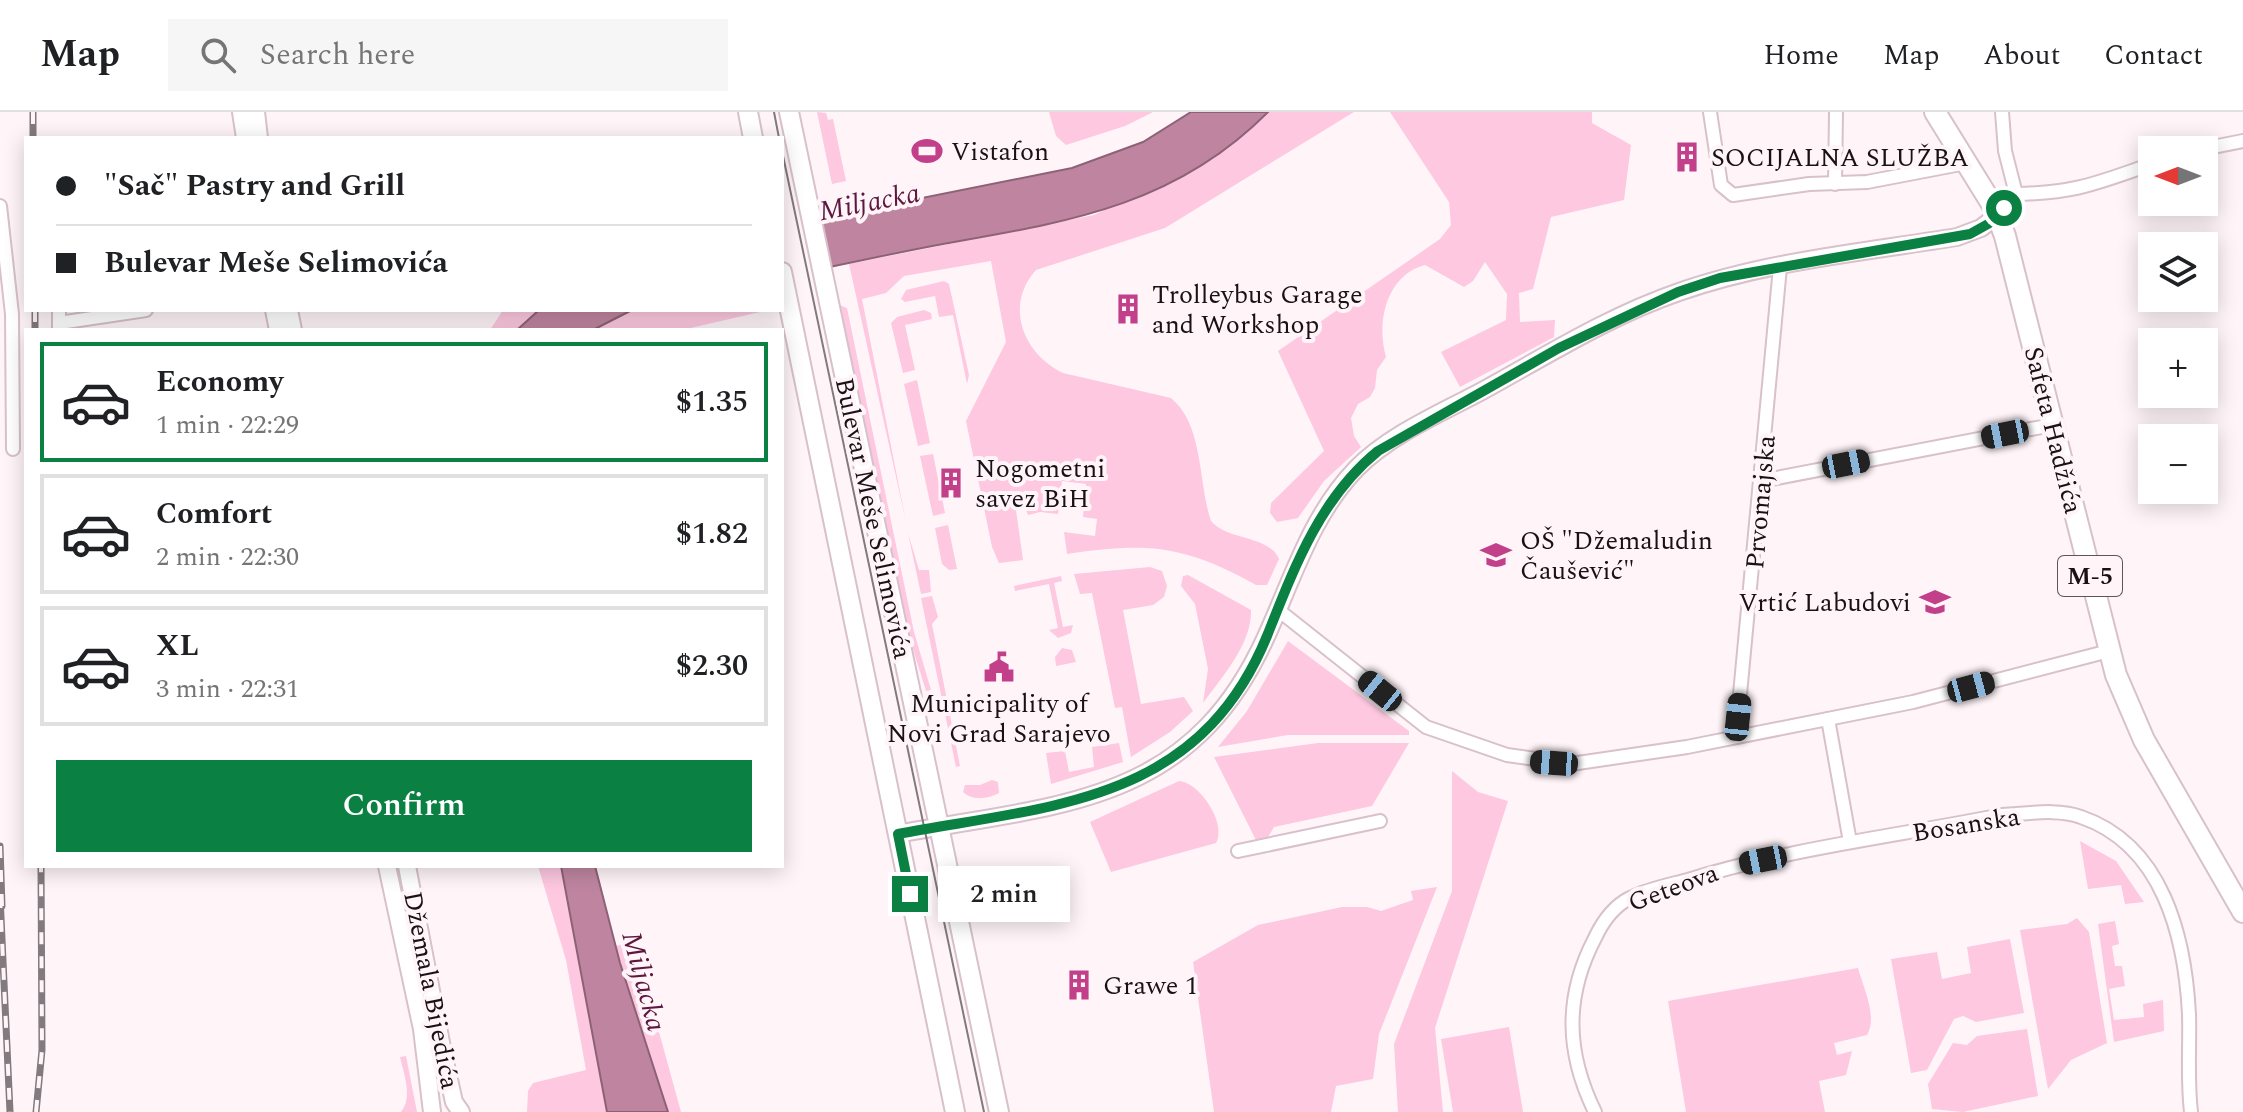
<!DOCTYPE html>
<meta charset="utf-8">
<style>
:root{--surface:#fff;--page:#f6f6f6;--text:#202124;--muted:#757577;--line:#e0e0e0;--accent:#0b8043}
body{margin:0;font-family:Spectral,serif;background:var(--page);color:var(--text);height:100vh;display:flex;flex-direction:column;font-size:30px;white-space:nowrap}
*{box-sizing:border-box;margin:0}
p{font-size:26px;color:var(--muted)}
.icon{flex:none;width:44px;height:44px;fill:none;stroke:currentColor;stroke-width:2;stroke-linecap:round;stroke-linejoin:round}
.map{position:relative;flex:1;overflow:hidden}
.details{position:absolute;left:24px;top:216px;width:760px;height:540px;display:flex;flex-direction:column;background:var(--surface);border-radius:0px;box-shadow:0 4px 20px #0003}
.details>*{flex:none}
.hud{position:absolute;left:24px;top:24px;width:760px;height:176px;border-radius:0px;box-shadow:0 4px 20px #0003;display:grid;align-content:center;height:176px;padding:0 32px;background:var(--surface)}
.needle{width:52px;rotate:270deg}
.tools{position:absolute;left:2138px;top:24px;display:grid;gap:16px}
.tools a{display:grid;place-items:center;width:80px;height:80px;border-radius:0px;background:var(--surface);box-shadow:0 4px 20px #0003;font-size:40px}
.end{position:absolute;width:36px;height:36px;margin:-18px;border:10px solid #0b8043;background:#fff;box-shadow:0 0 0 4px #fff}
.from{border-radius:50%}
.bubble{position:absolute;height:56px;border-radius:0px;background:var(--surface);box-shadow:0 4px 20px #0003;font-size:26px;font-weight:600;line-height:56px;text-align:center}
.car{position:absolute;width:24px;height:48px;margin:-24px -12px;border-radius:10px;box-shadow:0 0 6px 2px #0007;background:linear-gradient(#222 24%,#8ab4d8 0 40%,#222 0 76%,#8ab4d8 0 86%,#222 0)}
.hud b{display:flex;align-items:center;gap:28px;height:76px;font-size:30px}
.hud b+b{border-top:2px solid var(--line)}
.hud i{width:20px;height:20px;background:var(--text)}
ul{padding:14px 0 0;list-style:none}
li{display:flex;align-items:center;gap:24px;height:120px;margin:0 16px 12px;padding:0 16px;border:4px solid var(--line);border-radius:0px}
li div{flex:1}
li b{display:block;font-size:30px}
li em{font-style:normal;font-weight:600}
li.selected{border-color:var(--accent)}
li>.icon{width:72px;height:72px;stroke-width:1.5}
.cta{display:flex;gap:16px;margin-top:auto;padding:16px 32px}
.cta a{flex:1;height:92px;border-radius:0px;background:var(--accent);color:#fff;font-size:32px;font-weight:600;line-height:92px;text-align:center}
header{display:flex;align-items:center;gap:48px;box-sizing:border-box;height:112px;padding:0 40px;background:var(--surface);border-bottom:2px solid var(--line)}
header strong{font-size:38px}
nav{display:flex;gap:44px;margin-inline-start:auto;font-size:28px}
.search{width:560px;height:72px;background:var(--page);display:flex;align-items:center;gap:20px;box-sizing:border-box;padding:0 28px;border-radius:0px;color:var(--muted);font-size:30px}
.map>svg:first-child{display:block}
.green{fill:#fdc8e0}
.water{fill:#bf85a0;stroke:#8d6276;stroke-width:2}
.pier{fill:#fff5f9}
.lines{fill:none;stroke-linecap:round;stroke-linejoin:round}
.minor-casing{stroke:#d8c1cb;stroke-width:16}
.tertiary-casing{stroke:#d8c1cb;stroke-width:20}
.secondary-casing{stroke:#d8c1cb;stroke-width:22}
.primary-casing{stroke:#d8c1cb;stroke-width:24}
.minor{stroke:#fff;stroke-width:12}
.tertiary{stroke:#fff;stroke-width:16}
.secondary{stroke:#fff;stroke-width:18}
.primary{stroke:#fff;stroke-width:20}
.tram{stroke:#827a7e;stroke-width:2}
.rail-casing{stroke:#827a7e;stroke-width:7}
.rail{stroke:#fff5f9;stroke-width:4;stroke-dasharray:12;stroke-linecap:butt}
.route{stroke:#0b8043;stroke-width:10}
.labels{text-anchor:middle;stroke-width:8;stroke-linejoin:round;paint-order:stroke}
.shield{fill:#fff5f9;stroke:#5e5559;stroke-width:2}
.shield-label{font-size:24px;font-weight:bold;fill:#191115}
.poi-label{font-size:26px;fill:#191115;stroke:#fff5f9;text-anchor:start}
.street-label{font-size:26px;fill:#191115;stroke:#fff5f9}
.water-label{font-size:28px;font-style:italic;fill:#5d1840;stroke:#fff5f9}
</style>
<header>
<strong>Map</strong>
<div class="search"><svg class="icon" aria-label="search" viewBox="0 0 24 24"><circle cx="10" cy="10" r="6"/><path d="M15 15l6 6"/></svg>Search here</div>
<nav><a>Home</a><a>Map</a><a>About</a><a>Contact</a></nav>
</header>
<div class="map">
<svg width="2243" height="1000" viewBox="0 0 2243 1000">
<rect width="100%" height="100%" fill="#fff5f9"/>
<g class="green">
<path d="M817,0L826,1L828,8L833,7L846,69L832,72Z"/>
<path d="M1049,0H1153L1125,14L1066,33L1056,24Z"/>
<path d="M1268,0H1354L1165,116L1036,158C1004,193 1023,242 1063,261L1171,286C1204,313 1198,371 1211,409C1228,429 1269,423 1279,447L1267,473H1256C1184,433 1148,430 1067,442L1064,420L1095,424L1097,407L1083,405L1086,372L1062,369L1058,402L1040,400L1028,403L1023,390L1015,391L1023,448L999,451L992,435L966,309L1006,230L991,149L904,164L886,181L862,187L906,410L849,152L1094,103L1213,47Z"/>
<path d="M1390,0H1592V11L1631,33L1624,88L1551,105L1533,177L1519,181L1520,210L1555,208L1554,225L1460,275L1441,240L1506,208L1507,182L1485,150L1473,169L1464,175L1425,153C1386,163 1376,211 1386,245L1377,258L1375,276L1370,285L1358,292L1351,306L1354,324L1361,335L1324,369L1298,406L1277,410L1270,401L1271,391L1324,339L1278,239L1440,127L1451,113L1449,90Z"/>
<path d="M944,169L949,172L969,263L967,272L953,203L939,205L935,184L905,190L901,187L906,178Z"/>
<path d="M837,192L847,196L914,520L931,578L926,579L912,534Z"/>
<path d="M503,198H539L517,218H490Z"/>
<path d="M632,198H759L760,200L682,218H593Z"/>
<path d="M924,198L931,201L932,207L905,213L915,258L903,261L891,211L897,205Z"/>
<path d="M917,268L930,331L918,334L904,272Z"/>
<path d="M933,342L945,401L933,404L920,344Z"/>
<path d="M948,413L957,457L949,458L942,452L935,416Z"/>
<path d="M908,421L919,458H929L931,480L921,482Z"/>
<path d="M1150,455L1162,459L1167,474L1164,485L1153,493L1123,498L1141,592L1184,585L1193,599L1170,620L1131,645L1122,595L1115,596L1092,481L1080,482L1074,462Z"/>
<path d="M1188,463L1251,498C1252,532 1222,565 1203,591L1208,557L1195,492L1181,474L1183,464Z"/>
<path d="M1061,464L1062,469L1054,471L1063,515L1073,513L1071,521L1058,526L1049,518L1058,516L1049,472L1015,479L1014,474Z"/>
<path d="M932,484L938,505L932,512L960,654L956,655L921,486Z"/>
<path d="M1288,529L1409,619V623H1288L1218,635L1247,599Z"/>
<path d="M1062,536L1072,538L1076,550L1056,554L1055,545Z"/>
<path d="M1119,631L1123,650L1051,672L1046,641L1065,639L1069,660L1094,655L1092,635Z"/>
<path d="M1318,631H1409L1372,694L1274,715L1267,727L1256,728L1214,645Z"/>
<path d="M1452,659L1478,680L1508,689L1435,916L1443,1000H1398L1394,932L1452,779Z"/>
<path d="M992,668L998,670L999,681C989,687 972,689 963,680L965,673H980Z"/>
<path d="M1179,669C1199,670 1227,711 1216,731L1111,760L1090,710Z"/>
<path d="M2080,729L2116,749L2144,790L2125,792L2121,773L2088,777Z"/>
<path d="M538,754H561L607,1000H527L528,979L533,971L586,958L566,848Z"/>
<path d="M1437,775L1379,922L1373,967L1336,974L1331,1000H1214L1193,850L1258,813L1342,795H1367L1381,799L1413,788L1411,779Z"/>
<path d="M2077,806L2089,820L2107,931L2071,948L2048,977L2020,818L2067,812Z"/>
<path d="M2115,809L2119,832L2112,834L2115,854H2122L2125,874L2109,877L2114,908L2144,905L2143,892L2163,888L2164,919L2114,930L2098,812Z"/>
<path d="M2010,827L2024,901L1976,910L1963,904L1954,907L1927,958L1911,961L1891,847L1937,840L1942,867L1971,861L1967,835Z"/>
<path d="M634,829L681,1000H668L620,851L616,834Z"/>
<path d="M1858,856C1863,875 1878,905 1867,923L1834,931L1837,943L1852,939L1846,963L1819,969L1825,1000H1686L1668,889Z"/>
<path d="M1509,915L1523,1000H1453L1441,927Z"/>
<path d="M2027,917L2038,984L1963,1000L1932,997L1928,972L1953,931L1967,933L1977,924Z"/>
<path d="M406,944L417,1000H401C413,985 404,963 400,945Z"/>
</g>
<g class="water">
<path d="M1191,0H1268C1175,94 1067,110 943,132C889,142 836,154 782,165V114L1072,56L1143,30Z"/>
<path d="M539,198H632L593,218H517Z"/>
<path d="M561,754H595L620,851L668,1000H607Z"/>
</g>
<path class="pier" d="M820,102L832,159L782,169V110Z"/>
<g class="lines">
<g class="minor-casing">
<g id="minor">
<path d="M1710,0L1721,73L1733,83L1809,72L1867,70L1966,51"/>
<path d="M2002,0L2005,39L2016,82"/>
<path d="M2198,38L2243,29"/>
<path d="M1835,72L1836,0"/>
<path d="M0,94L12,202L13,337"/>
<path d="M1998,103L2016,82C2076,81 2097,71 2152,52"/>
<path d="M59,211L146,198"/>
<path d="M59,218V198"/>
<path d="M1761,369L2052,313"/>
<path d="M1277,497L1426,615L1507,643L1571,652L1687,635L1913,590L2109,539"/>
<path d="M1828,607L1850,730"/>
<path d="M1736,625L1780,155"/>
<path d="M1238,739L1380,709"/>
<path d="M1595,1000C1566,941 1564,885 1595,826C1602,811 1614,794 1630,786C1647,777 1669,773 1688,768C1790,736 1897,724 2002,703C2026,702 2058,696 2081,705C2163,733 2185,825 2189,902C2190,935 2187,967 2191,1000"/>
</g>
</g>
<g class="tertiary-casing">
<g id="tertiary">
<path d="M241,0L245,26"/>
<path d="M256,0L259,26"/>
<path d="M274,198L278,218"/>
<path d="M289,198L293,218"/>
<path d="M898,722C1056,692 1188,695 1265,527C1292,469 1310,405 1356,357C1389,323 1441,301 1482,279C1546,244 1609,204 1679,180C1767,149 1865,140 1957,125L1981,116L1998,103"/>
<path d="M387,754L422,917L432,1000"/>
<path d="M407,754L443,941L454,990L461,1000"/>
</g>
</g>
<g class="secondary-casing">
<g id="secondary">
<path d="M748,0L753,26"/>
<path d="M789,0L999,1000"/>
<path d="M782,160L955,1000"/>
</g>
</g>
<g class="primary-casing">
<path id="primary" d="M1935,0L1995,97L2005,124L2116,563L2144,628L2243,800"/>
</g>
<use href="#minor" class="minor"/>
<use href="#tertiary" class="tertiary"/>
<use href="#secondary" class="secondary"/>
<use href="#primary" class="primary"/>
<g class="tram">
<path d="M774,0L779,26"/>
<path d="M782,39L984,1000"/>
</g>
<g class="rail-casing">
<g id="rail">
<path d="M33,0V26"/>
<path d="M35,198V218"/>
<path d="M0,734L2,794"/>
<path d="M0,784L10,1000"/>
<path d="M36,1000L42,938L41,754"/>
</g>
</g>
<use href="#rail" class="rail"/>
</g>
<g class="lines">
<path class="route" d="M910,782L898,722C1052,693 1198,692 1267,524C1294,456 1320,386 1378,339L1559,236L1678,180L1720,166L1970,122L1988,112L2004,96"/>
</g>
<defs>
<g id="stadium-bare" transform="scale(2.4)"><path d="M0-5a6.5 5 0 1 0 0 10a6.5 5 0 1 0 0-10ZM-3.5-1.8h7v3.6h-7Z" fill="#c24089" stroke="#fff5f9" stroke-width="2.5" paint-order="stroke"/></g>
<g id="building-bare" transform="scale(2.4)"><path d="M-4-6H4V6H1V3H-1V6H-4ZM-2.5-4.3h1.7v1.8h-1.7ZM.8-4.3h1.7v1.8H.8ZM-2.5-1h1.7V.8h-1.7ZM.8-1h1.7V.8H.8Z" fill="#c24089" stroke="#fff5f9" stroke-width="2.5" paint-order="stroke"/></g>
<g id="school-bare" transform="scale(2.4)"><path d="M0-5L7-2L0 1L-7-2ZM-4 1L0 2.5L4 1V4Q0 6-4 4Z" fill="#c24089" stroke="#fff5f9" stroke-width="2.5" paint-order="stroke"/></g>
<g id="civic-bare" transform="scale(2.4)"><path d="M-.6-6.5H3V-4.5H.6V-3L4-1V1h2V6H-6V1h2V-1L-.6-3ZM-1.2 2.5V6h2.4V2.5Z" fill="#c24089" stroke="#fff5f9" stroke-width="2.5" paint-order="stroke"/></g>
</defs>
<g fill-rule="evenodd">
<use href="#stadium-bare" x="927" y="39"/>
<use href="#building-bare" x="1687" y="45"/>
<use href="#building-bare" x="1128" y="197"/>
<use href="#building-bare" x="951" y="371"/>
<use href="#school-bare" x="1496" y="443"/>
<use href="#school-bare" x="1935" y="490"/>
<use href="#civic-bare" x="999" y="555"/>
<use href="#building-bare" x="1079" y="873"/>
</g>
<g class="labels">
<rect class="shield" x="2058" y="444" width="64" height="40" rx="6"/>
<g class="shield-label">
<text x="2090" y="472">M-5</text>
</g>
<g class="poi-label">
<text x="951" y="48">Vistafon</text>
<text x="1711" y="54">SOCIJALNA SLUŽBA</text>
<text x="1152" y="191">Trolleybus Garage<tspan x="1152" dy="30">and Workshop</tspan></text>
<text x="975" y="365">Nogometni<tspan x="975" dy="30">savez BiH</tspan></text>
<text x="1520" y="437">OŠ "Džemaludin<tspan x="1520" dy="30">Čaušević"</tspan></text>
<text x="1911" y="499" text-anchor="end">Vrtić Labudovi</text>
<text x="999" y="600" text-anchor="middle">Municipality of<tspan x="999" dy="30">Novi Grad Sarajevo</tspan></text>
<text x="1103" y="882">Grawe 1</text>
</g>
<g class="street-label">
<text transform="translate(2054 318) rotate(76)" y="9">Safeta Hadžića</text>
<text transform="translate(1760 390) rotate(-85)" y="9">Prvomajska</text>
<text transform="translate(874 406) rotate(78)" y="9">Bulevar Meše Selimovića</text>
<text transform="translate(1966 712) rotate(-9)" y="9">Bosanska</text>
<text transform="translate(1673 775) rotate(-20)" y="9">Geteova</text>
<text transform="translate(432 878) rotate(79)" y="9">Džemala Bijedića</text>
</g>
<g class="water-label">
<text transform="translate(869 89) rotate(-11)" y="10">Miljacka</text>
<text transform="translate(645 869) rotate(75)" y="10">Miljacka</text>
</g>
</g>
</svg>
<div class="tools">
<a><svg class="needle" viewBox="-14 -14 28 28"><path d="M0-13l5 13h-10z" fill="#e53935"/><path d="M0 13l5-13h-10z" fill="#757577"/></svg></a>
<a><svg class="icon" aria-label="layers" viewBox="0 0 24 24"><path d="M12 4l9 5-9 5-9-5zM3 14l9 5 9-5"/></svg></a>
<a>+</a>
<a>−</a>
</div>
<i class="end from" style="left:2004px;top:96px"></i>
<i class="end" style="left:910px;top:782px"></i>
<div class="bubble" style="left:938px;top:754px;width:132px">2 min</div>
<i class="car" style="left:2005px;top:322px;rotate:259deg"></i>
<i class="car" style="left:1846px;top:352px;rotate:79deg"></i>
<i class="car" style="left:1971px;top:575px;rotate:75deg"></i>
<i class="car" style="left:1380px;top:579px;rotate:309deg"></i>
<i class="car" style="left:1738px;top:605px;rotate:6deg"></i>
<i class="car" style="left:1554px;top:651px;rotate:274deg"></i>
<i class="car" style="left:1763px;top:748px;rotate:259deg"></i>
<div class="hud">
<b><i class="from"></i>&quot;Sač&quot; Pastry and Grill</b>
<b><i></i>Bulevar Meše Selimovića</b>
</div>
<section class="details">
<ul>
<li class="selected"><svg class="icon" aria-label="car" viewBox="0 0 24 24"><path d="M5 17H2v-5l4-1 3-4h7l3 4 3 1v5h-3M9 17h6M6 11h13"/><circle cx="7" cy="17" r="2"/><circle cx="17" cy="17" r="2"/></svg><div><b>Economy</b><p>1 min · 22:29</p></div><em>$1.35</em></li>
<li><svg class="icon" aria-label="car" viewBox="0 0 24 24"><path d="M5 17H2v-5l4-1 3-4h7l3 4 3 1v5h-3M9 17h6M6 11h13"/><circle cx="7" cy="17" r="2"/><circle cx="17" cy="17" r="2"/></svg><div><b>Comfort</b><p>2 min · 22:30</p></div><em>$1.82</em></li>
<li><svg class="icon" aria-label="car" viewBox="0 0 24 24"><path d="M5 17H2v-5l4-1 3-4h7l3 4 3 1v5h-3M9 17h6M6 11h13"/><circle cx="7" cy="17" r="2"/><circle cx="17" cy="17" r="2"/></svg><div><b>XL</b><p>3 min · 22:31</p></div><em>$2.30</em></li>
</ul>
<div class="cta"><a>Confirm</a></div>
</section>
</div>
